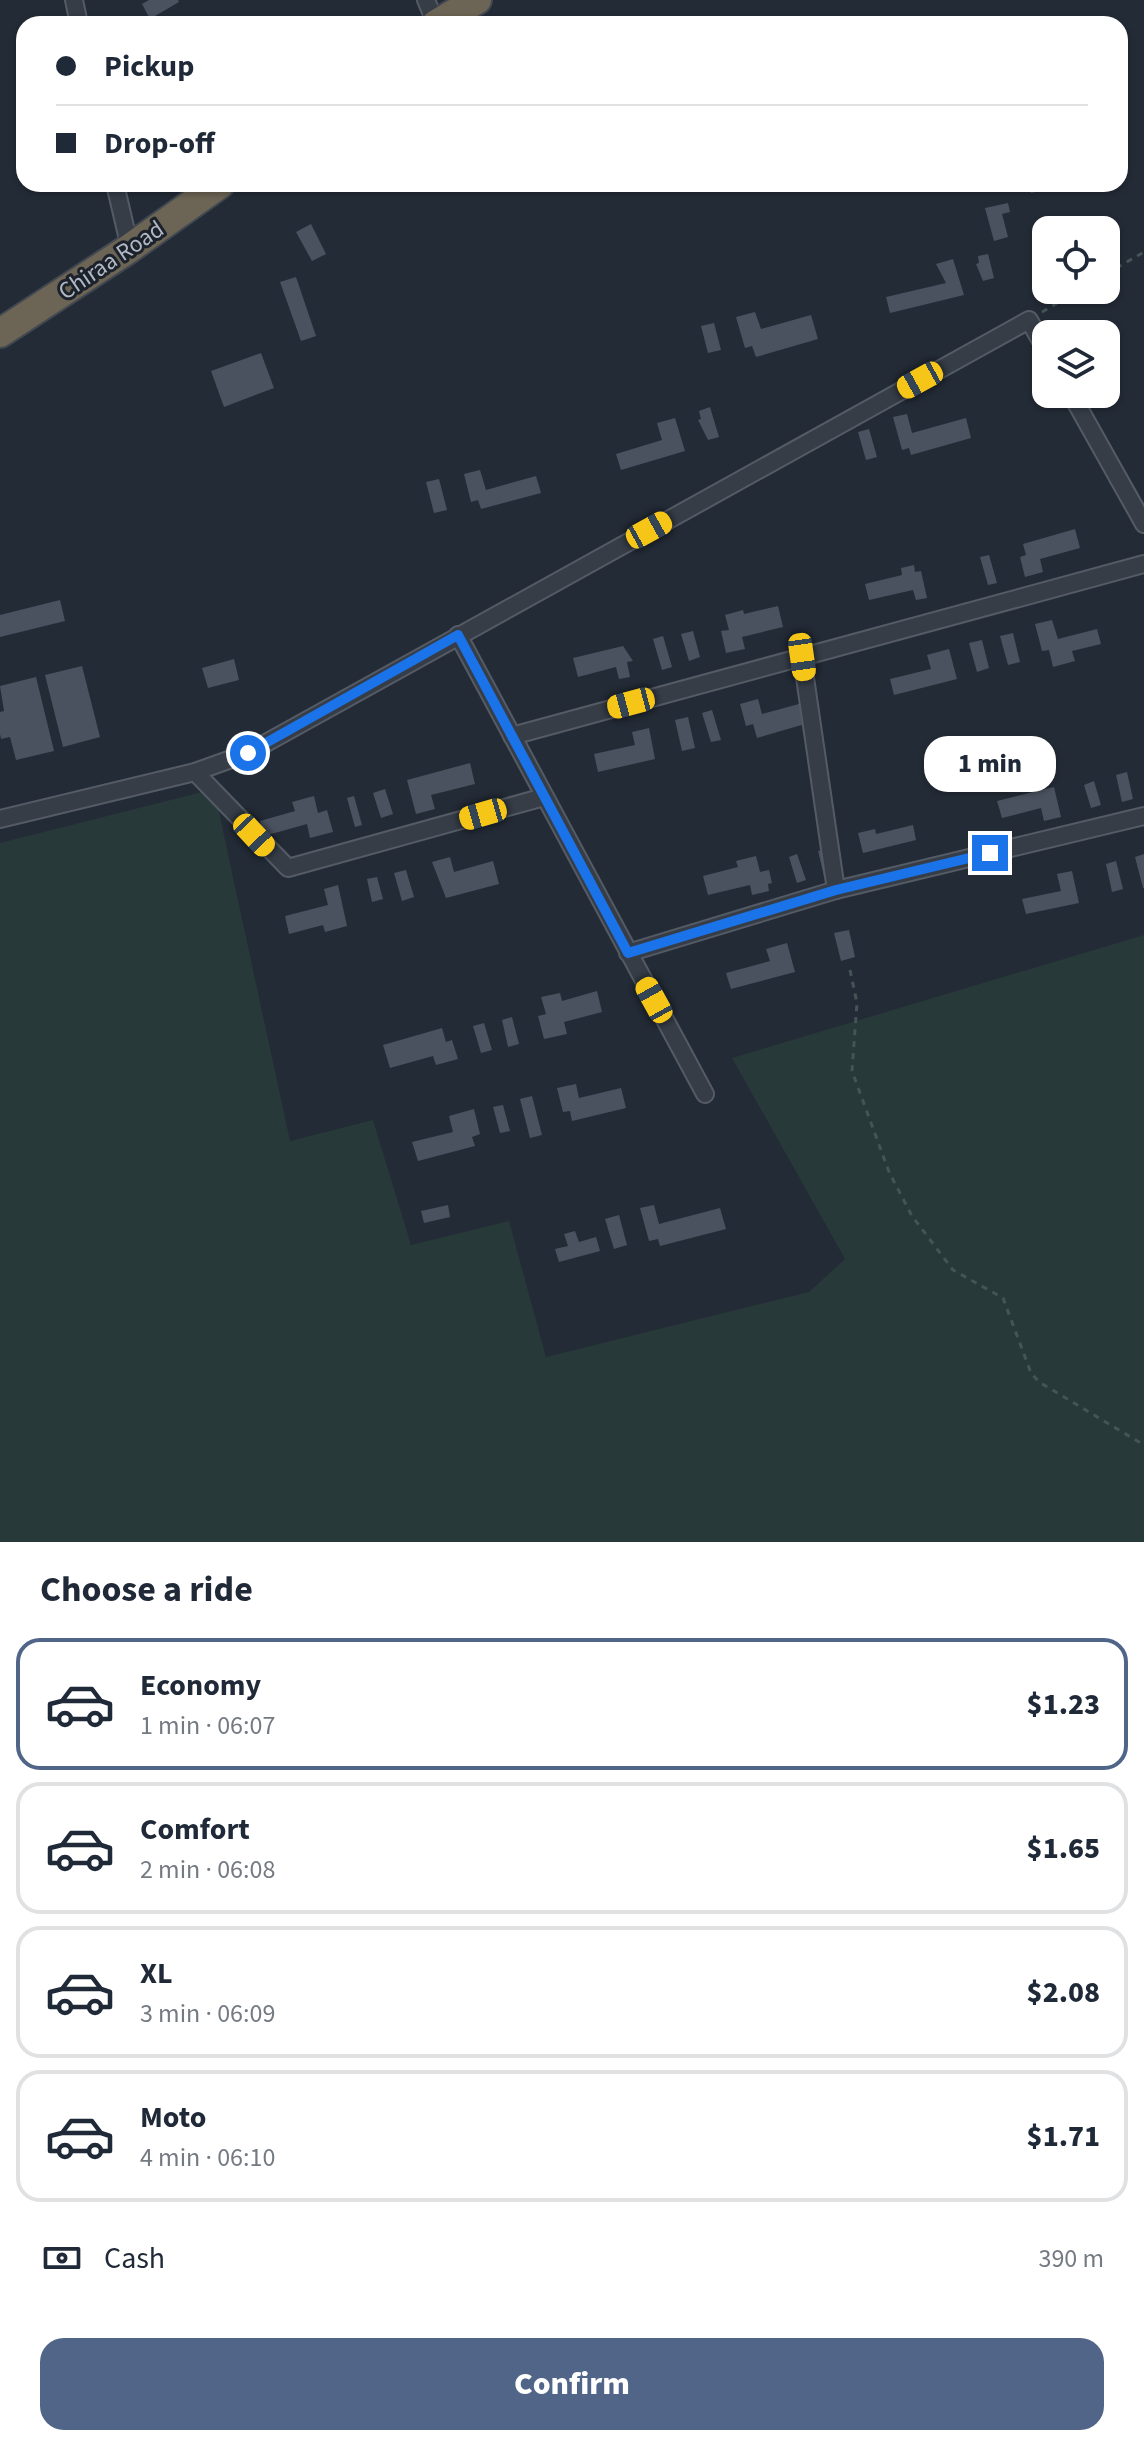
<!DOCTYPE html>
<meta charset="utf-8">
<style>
:root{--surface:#fff;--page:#f6f6f7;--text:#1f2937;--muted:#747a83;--line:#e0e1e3;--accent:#506588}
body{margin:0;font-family:"Source Sans 3",sans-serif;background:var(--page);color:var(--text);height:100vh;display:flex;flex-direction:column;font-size:30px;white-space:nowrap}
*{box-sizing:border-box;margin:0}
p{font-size:26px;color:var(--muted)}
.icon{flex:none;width:44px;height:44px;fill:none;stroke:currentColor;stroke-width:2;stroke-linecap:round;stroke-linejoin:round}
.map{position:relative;height:1542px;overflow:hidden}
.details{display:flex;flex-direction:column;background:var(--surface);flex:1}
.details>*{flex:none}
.hud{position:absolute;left:16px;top:16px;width:1112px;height:176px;border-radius:24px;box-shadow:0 2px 6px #0004;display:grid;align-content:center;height:176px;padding:0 40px;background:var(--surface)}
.buttons{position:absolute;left:1032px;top:216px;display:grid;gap:16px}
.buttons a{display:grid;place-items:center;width:88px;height:88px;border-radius:16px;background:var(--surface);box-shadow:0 2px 6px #0004;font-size:40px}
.end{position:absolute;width:36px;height:36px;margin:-18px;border:10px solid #1a73e8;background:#fff;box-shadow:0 0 0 4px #fff}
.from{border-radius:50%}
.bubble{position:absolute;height:56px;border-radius:24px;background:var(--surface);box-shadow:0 2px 6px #0004;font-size:26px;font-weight:800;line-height:56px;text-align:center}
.car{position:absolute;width:24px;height:48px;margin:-24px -12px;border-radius:10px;box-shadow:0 0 6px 2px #0007;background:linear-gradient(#f5c518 24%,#345 0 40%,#f5c518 0 76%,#345 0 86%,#f5c518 0)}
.hud b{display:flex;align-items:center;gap:28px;height:76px;font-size:30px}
.hud b+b{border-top:2px solid var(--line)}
.hud i{width:20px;height:20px;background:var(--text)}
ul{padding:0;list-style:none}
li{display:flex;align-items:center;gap:24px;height:132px;margin:0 16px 12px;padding:0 24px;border:4px solid var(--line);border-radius:24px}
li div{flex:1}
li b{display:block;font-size:30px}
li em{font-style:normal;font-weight:800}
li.active{border-color:var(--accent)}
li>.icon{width:72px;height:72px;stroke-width:1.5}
h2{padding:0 40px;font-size:36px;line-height:96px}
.pay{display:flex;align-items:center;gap:20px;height:88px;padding:0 40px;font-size:30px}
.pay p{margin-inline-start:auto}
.cta{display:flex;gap:16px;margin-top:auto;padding:16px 40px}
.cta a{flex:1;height:92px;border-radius:24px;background:var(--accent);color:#fff;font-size:32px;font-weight:800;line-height:92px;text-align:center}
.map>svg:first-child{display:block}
.green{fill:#283939}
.building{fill:#4a5260}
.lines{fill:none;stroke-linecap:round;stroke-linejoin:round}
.street-casing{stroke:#545b65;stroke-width:20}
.highway-casing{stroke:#414852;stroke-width:32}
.path{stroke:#455457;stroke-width:3;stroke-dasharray:6 6;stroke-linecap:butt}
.street{stroke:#363d47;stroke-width:16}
.highway{stroke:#6c6454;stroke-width:28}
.route{stroke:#1a73e8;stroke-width:10}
.labels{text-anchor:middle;stroke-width:6;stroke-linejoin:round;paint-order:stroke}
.street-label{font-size:24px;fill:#b1b8c3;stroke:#1c222c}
</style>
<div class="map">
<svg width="1144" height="1542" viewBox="0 0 1144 1542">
<rect width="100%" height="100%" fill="#232b36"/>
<path class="green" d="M214,789L290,1141L373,1120L411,1245L509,1221L546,1357L809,1292L845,1259L732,1058L1144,935V1542H0V843Z"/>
<g class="building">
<path d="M149,0H178L179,2L150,19L142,4Z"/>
<path d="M1021,184H1065V185L1031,193L1029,188L1022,189Z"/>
<path d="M1008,203L1010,212L1002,214L1008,237L994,241L985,208Z"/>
<path d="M311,224L326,254L312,261L296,232Z"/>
<path d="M988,254L994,278L983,281L976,264L979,263L978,256Z"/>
<path d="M953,259L964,295L890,313L886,297L946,283L936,264Z"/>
<path d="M296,277L316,336L301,341L280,282Z"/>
<path d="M755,312L761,329L811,315L818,339L756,357L752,346L745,348L736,317Z"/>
<path d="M714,323L721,350L708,353L701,326Z"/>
<path d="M261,353L274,388L224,407L211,371Z"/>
<path d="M710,407L719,437L708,440L698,420L701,419L699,411Z"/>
<path d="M907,414L912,433L966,418L971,438L911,455L909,448L902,450L893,417Z"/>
<path d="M675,418L685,451L621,470L616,454L662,440L657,423Z"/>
<path d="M869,429L877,457L866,460L858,432Z"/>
<path d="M480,470L486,490L536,476L541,493L481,509L478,500L471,502L464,474Z"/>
<path d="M439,479L447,510L434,513L426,482Z"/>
<path d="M1075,529L1080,548L1040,559L1043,572L1025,577L1020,557L1026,555L1023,544Z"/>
<path d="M989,555L997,583L988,585L980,557Z"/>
<path d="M914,565L915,572L921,571L927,598L916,600L913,590L869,600L865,584L902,575L901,568Z"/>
<path d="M60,600L65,621L0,637V615Z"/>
<path d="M778,606L783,627L742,637L745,649L726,653L721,631L729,630L725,615L743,610L744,614Z"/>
<path d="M1052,620L1058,639L1097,629L1101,644L1072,651L1075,661L1053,667L1049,650L1042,651L1035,624Z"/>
<path d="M693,631L700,657L689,661L681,634Z"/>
<path d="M1013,633L1020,662L1008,665L1000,636Z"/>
<path d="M663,636L672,667L662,670L653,639Z"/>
<path d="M982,640L989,668L977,672L969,643Z"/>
<path d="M623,646L633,661L627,662L630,677L619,679L616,667L578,677L573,658Z"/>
<path d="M949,649L957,679L894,695L890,679L931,669L927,655Z"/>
<path d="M234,659L239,680L208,688L202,668Z"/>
<path d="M82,666L100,737L63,747L45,675Z"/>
<path d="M36,677L54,751L16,760L10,737L1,739L0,734V712L4,711L0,686Z"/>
<path d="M758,699L762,714L799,704L805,724L757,738L753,724L746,726L740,704Z"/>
<path d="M712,710L721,740L711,742L702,713Z"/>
<path d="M688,717L695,748L682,751L675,720Z"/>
<path d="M649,728L655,759L598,772L594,754L635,745L632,732Z"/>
<path d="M470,763L475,784L431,795L435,809L416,814L407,780Z"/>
<path d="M1127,772L1133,799L1122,802L1116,775Z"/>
<path d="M1094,781L1101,805L1091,808L1084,785Z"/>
<path d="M1054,787L1061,817L1044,821L1041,808L1002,818L997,801Z"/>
<path d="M385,789L393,814L381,818L373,793Z"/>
<path d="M314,796L318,813L327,810L333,832L310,838L307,824L264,836L260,821L295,811L292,802Z"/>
<path d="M354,796L362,825L355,827L347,798Z"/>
<path d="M913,825L916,840L863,853L858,833L875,829L876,834Z"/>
<path d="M826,849L833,874L824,876L818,851Z"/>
<path d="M797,854L806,880L797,883L789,857Z"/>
<path d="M1144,854V888H1143L1135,857Z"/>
<path d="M756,856L760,872L769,870L772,883L768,884L769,891L752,895L750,885L708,895L703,876L738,867L736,861Z"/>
<path d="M450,857L454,872L493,861L499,884L446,898L432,862Z"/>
<path d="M1116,861L1123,889L1112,892L1106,864Z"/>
<path d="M406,870L414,897L402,901L394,873Z"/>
<path d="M1072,871L1079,903L1026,914L1022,899L1061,891L1057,874Z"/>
<path d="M377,877L383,899L372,902L367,879Z"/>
<path d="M338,885L347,926L325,932L323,925L289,934L285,916L328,905L324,889Z"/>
<path d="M849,930L855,957L841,961L834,933Z"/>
<path d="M787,943L795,972L731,989L726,973L770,961L766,949Z"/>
<path d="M597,991L602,1012L564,1022L567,1034L544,1039L538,1016L546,1014L541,997L560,993L562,1001Z"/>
<path d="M512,1017L519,1044L508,1047L502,1020Z"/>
<path d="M484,1023L492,1050L481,1053L473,1026Z"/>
<path d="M442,1028L446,1042L452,1040L458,1059L436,1065L433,1056L390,1068L383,1045Z"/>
<path d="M576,1084L579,1098L621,1088L626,1108L572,1121L570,1111L563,1112L557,1088Z"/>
<path d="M532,1096L542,1135L530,1138L520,1099Z"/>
<path d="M503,1105L510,1131L500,1133L493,1107Z"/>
<path d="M474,1109L480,1134L472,1137L475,1146L418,1161L412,1142L453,1132L449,1116Z"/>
<path d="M448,1205L450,1217L424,1223L421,1211Z"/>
<path d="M654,1205L659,1224L720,1208L726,1229L660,1246L658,1239L649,1241L640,1208Z"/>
<path d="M619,1215L627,1245L614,1249L605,1219Z"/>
<path d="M575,1231L579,1242L596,1237L600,1251L559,1262L555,1249L568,1246L564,1234Z"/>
</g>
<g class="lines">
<g class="street-casing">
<g id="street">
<path d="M74,0L79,24"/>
<path d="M426,0L436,24"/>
<path d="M115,184L130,248"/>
<path d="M1071,394L1144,524"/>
<path d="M458,635L705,1094"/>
<path d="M802,657L836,890"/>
<path d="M512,736L1144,564"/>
<path d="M195,772L288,868L544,797"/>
<path d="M0,819L195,772L248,753L1029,320L1046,350"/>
<path d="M628,953L836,890L1144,816"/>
</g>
</g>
<g class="highway-casing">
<g id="highway">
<path d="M436,24L477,0"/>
<path d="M0,333L130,248L220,184"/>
</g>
</g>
<g class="path">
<path d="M1106,274L1144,252"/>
<path d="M1042,312L1079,290"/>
<path d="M850,970L857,1003L852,1071L889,1172L912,1216L953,1270L1003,1298L1031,1373L1039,1382L1144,1445"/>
</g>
<use href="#street" class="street"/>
<use href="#highway" class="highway"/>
</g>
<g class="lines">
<path class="route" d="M248,753L458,635L628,953L836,890L990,853"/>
</g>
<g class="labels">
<g class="street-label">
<text transform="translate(111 260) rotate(-34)" y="8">Chiraa Road</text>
</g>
</g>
</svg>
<div class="buttons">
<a><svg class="icon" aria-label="locate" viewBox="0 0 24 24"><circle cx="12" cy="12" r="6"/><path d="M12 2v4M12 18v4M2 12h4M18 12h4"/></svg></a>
<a><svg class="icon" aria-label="layers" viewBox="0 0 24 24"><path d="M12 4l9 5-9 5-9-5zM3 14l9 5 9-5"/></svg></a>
</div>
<i class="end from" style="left:248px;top:753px"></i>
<i class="end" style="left:990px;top:853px"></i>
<div class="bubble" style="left:924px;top:736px;width:132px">1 min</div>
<i class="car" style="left:920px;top:380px;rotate:241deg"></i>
<i class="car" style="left:649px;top:530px;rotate:61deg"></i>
<i class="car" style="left:802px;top:657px;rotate:172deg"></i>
<i class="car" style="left:631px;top:703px;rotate:255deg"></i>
<i class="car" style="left:483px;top:814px;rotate:254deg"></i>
<i class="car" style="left:254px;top:835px;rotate:137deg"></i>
<i class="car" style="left:654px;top:1000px;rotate:331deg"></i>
<div class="hud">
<b><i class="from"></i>Pickup</b>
<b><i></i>Drop-off</b>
</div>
</div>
<section class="details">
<h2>Choose a ride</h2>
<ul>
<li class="active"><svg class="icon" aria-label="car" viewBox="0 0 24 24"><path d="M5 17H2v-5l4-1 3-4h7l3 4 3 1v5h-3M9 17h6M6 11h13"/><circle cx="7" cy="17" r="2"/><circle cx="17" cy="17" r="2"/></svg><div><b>Economy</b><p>1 min · 06:07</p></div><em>$1.23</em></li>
<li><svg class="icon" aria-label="car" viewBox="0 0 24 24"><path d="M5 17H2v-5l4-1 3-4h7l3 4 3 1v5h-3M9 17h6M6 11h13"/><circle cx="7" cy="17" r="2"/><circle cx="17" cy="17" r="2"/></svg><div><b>Comfort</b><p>2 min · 06:08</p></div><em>$1.65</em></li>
<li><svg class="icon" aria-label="car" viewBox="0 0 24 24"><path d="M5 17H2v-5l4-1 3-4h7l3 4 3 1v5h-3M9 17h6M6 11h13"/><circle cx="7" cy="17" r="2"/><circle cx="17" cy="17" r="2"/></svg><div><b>XL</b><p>3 min · 06:09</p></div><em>$2.08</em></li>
<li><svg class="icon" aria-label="car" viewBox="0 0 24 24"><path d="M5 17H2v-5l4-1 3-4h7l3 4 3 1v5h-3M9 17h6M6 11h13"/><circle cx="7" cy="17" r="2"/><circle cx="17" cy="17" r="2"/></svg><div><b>Moto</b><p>4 min · 06:10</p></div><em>$1.71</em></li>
</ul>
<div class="pay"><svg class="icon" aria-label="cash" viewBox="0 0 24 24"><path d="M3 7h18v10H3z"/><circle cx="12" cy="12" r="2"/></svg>Cash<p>390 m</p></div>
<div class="cta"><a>Confirm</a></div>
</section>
